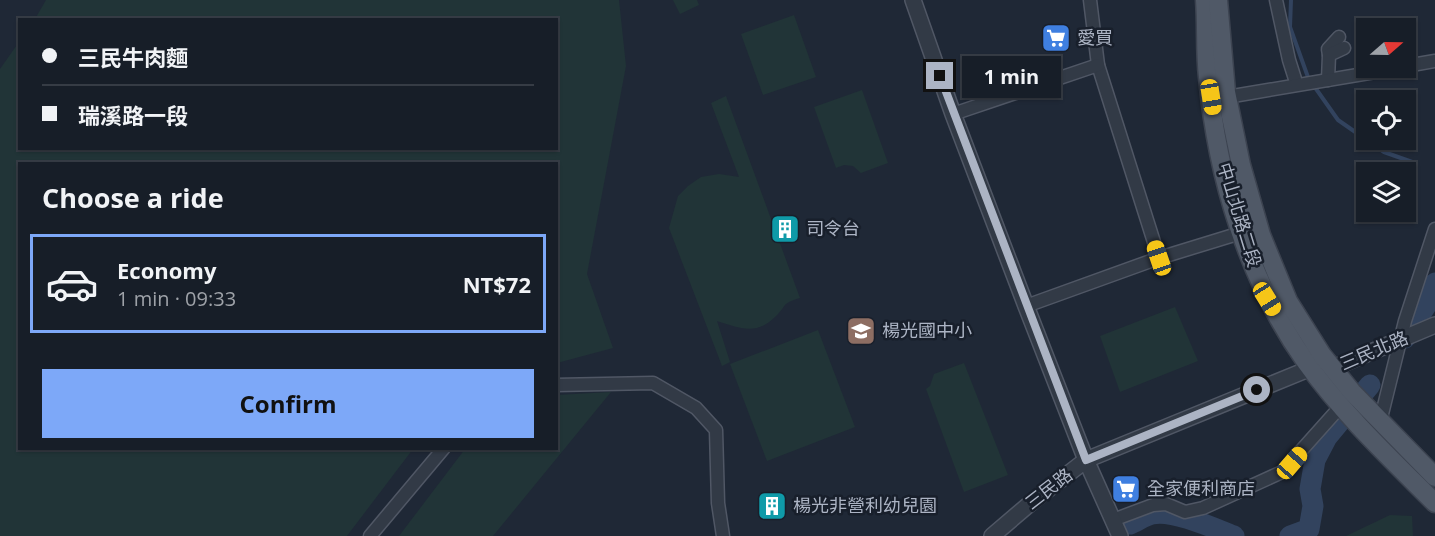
<!DOCTYPE html>
<meta charset="utf-8">
<style>
:root{--surface:#171e28;--page:#202730;--text:#f1f3f6;--muted:#9ea2a8;--line:#363c45;--accent:#7da8f8}
body{margin:0;font-family:"Open Sans","Noto Sans TC",sans-serif;background:var(--page);color:var(--text);height:100vh;display:flex;flex-direction:column;font-size:22px;white-space:nowrap}
*{box-sizing:border-box;margin:0}
p{font-size:20px;color:var(--muted)}
.icon{flex:none;width:33px;height:33px;fill:none;stroke:currentColor;stroke-width:2;stroke-linecap:round;stroke-linejoin:round}
.map{position:relative;flex:1;overflow:hidden}
.sheet{position:absolute;left:18px;top:162px;width:540px;height:288px;display:flex;flex-direction:column;background:var(--surface);border-radius:0px;box-shadow:0 2px 4px #0004,0 0 0 2px var(--line)}
.sheet>*{flex:none}
.guide{position:absolute;left:18px;top:18px;width:540px;height:132px;border-radius:0px;box-shadow:0 2px 4px #0004,0 0 0 2px var(--line);display:grid;align-content:center;height:132px;padding:0 24px;background:var(--surface)}
.needle{width:39px;rotate:70deg}
.controls{position:absolute;left:1356px;top:18px;display:grid;gap:12px}
.controls a{display:grid;place-items:center;width:60px;height:60px;border-radius:0px;background:var(--surface);box-shadow:0 2px 4px #0004,0 0 0 2px var(--line);font-size:30px}
.end{position:absolute;width:27px;height:27px;margin:-14px;border:8px solid #acb4c4;background:#111;box-shadow:0 0 0 3px #111}
.from{border-radius:50%}
.bubble{position:absolute;height:42px;border-radius:0px;background:var(--surface);box-shadow:0 2px 4px #0004,0 0 0 2px var(--line);font-size:20px;font-weight:700;line-height:42px;text-align:center}
.car{position:absolute;width:18px;height:36px;margin:-18px -9px;border-radius:8px;box-shadow:0 0 4px 2px #0007;background:linear-gradient(#f5c518 24%,#345 0 40%,#f5c518 0 76%,#345 0 86%,#f5c518 0)}
.guide b{display:flex;align-items:center;gap:21px;height:57px;font-size:22px}
.guide b+b{border-top:2px solid var(--line)}
.guide i{width:15px;height:15px;background:var(--text)}
ul{padding:0;list-style:none}
li{display:flex;align-items:center;gap:18px;height:99px;margin:0 12px 9px;padding:0 12px;border:3px solid var(--line);border-radius:0px}
li div{flex:1}
li b{display:block;font-size:22px}
li em{font-style:normal;font-weight:700}
li.current{border-color:var(--accent)}
li>.icon{width:54px;height:54px;stroke-width:1.5}
h2{padding:0 24px;font-size:27px;line-height:72px}
.primary-button{display:flex;gap:12px;margin-top:auto;padding:12px 24px}
.primary-button a{flex:1;height:69px;border-radius:0px;background:var(--accent);color:#111;font-size:24px;font-weight:700;line-height:69px;text-align:center}
.map>svg:first-child{display:block}
.green{fill:#213437}
.lines{fill:none;stroke-linecap:round;stroke-linejoin:round}
.stream{stroke:#32435e;stroke-width:4}
.river{stroke:#32435e;stroke-width:21}
.minor-casing{stroke:#505765;stroke-width:15}
.tertiary-casing{stroke:#505765;stroke-width:18}
.primary-casing{stroke:#3c4350;stroke-width:21}
.minor{stroke:#323a46;stroke-width:12}
.tertiary{stroke:#323a46;stroke-width:15}
.primary{stroke:#505967;stroke-width:18}
.route{stroke:#acb4c4;stroke-width:8}
.labels{text-anchor:middle;stroke-width:5;stroke-linejoin:round;paint-order:stroke}
.poi-label{font-size:18px;fill:#acb4c4;stroke:#181f2b;text-anchor:start}
.street-label{font-size:18px;fill:#acb4c4;stroke:#181f2b}
</style>
<div class="map">
<svg width="1435" height="536" viewBox="0 0 1435 536">
<rect width="100%" height="100%" fill="#1f2836"/>
<g class="green">
<path d="M46,0H619L626,66L587,274L613,348L557,363L556,164H20V448L413,449L347,536H0V69L19,42L20,148H556V20L35,19Z"/>
<path d="M673,0H697L699,5L680,14Z"/>
<path d="M794,15L816,77L763,95L741,34Z"/>
<path d="M862,90L888,163L861,173L853,166L844,165L836,168L814,107Z"/>
<path d="M726,96L800,298C780,304 788,305 775,317C756,336 739,328 717,321L730,362L722,366L669,228L678,196L688,186L701,177L719,174L739,177L711,103Z"/>
<path d="M1175,307L1198,361L1120,392L1100,336Z"/>
<path d="M818,330L855,427L767,461L730,364Z"/>
<path d="M964,363L1008,475L964,492L926,389L930,386L934,374Z"/>
<path d="M611,392L493,536H399L465,449L556,448L557,395Z"/>
<path d="M1390,515L1412,516L1413,536H1346Z"/>
</g>
<g class="lines">
<g class="stream">
<path d="M1291,0L1290,27L1309,80"/>
<path d="M1314,86L1338,120L1384,152L1415,163"/>
</g>
<g class="river">
<path d="M1405,338L1427,304L1435,283"/>
<path d="M1130,524C1137,521 1145,516 1152,514C1172,509 1214,528 1234,536"/>
<path d="M1290,536L1309,529L1313,506L1310,489L1315,460L1327,437L1370,385"/>
</g>
<g class="minor-casing">
<g id="minor">
<path d="M1090,0L1098,65L1159,258"/>
<path d="M1276,0L1289,60L1295,79"/>
<path d="M1329,55L1328,49L1339,37"/>
<path d="M1406,66L1435,61"/>
<path d="M1328,80L1329,55L1344,48"/>
<path d="M1227,97L1399,68"/>
<path d="M953,114L1098,65"/>
<path d="M1026,306L1159,258L1247,231"/>
<path d="M556,385L653,383L696,408L716,430L718,503L723,536"/>
<path d="M1380,422L1405,321L1435,229"/>
<path d="M1113,520L1153,505L1166,504L1185,512L1203,508L1282,472L1341,406"/>
<path d="M370,536L444,448"/>
</g>
</g>
<g class="tertiary-casing">
<g id="tertiary">
<path d="M913,0L953,114L1026,306L1086,460L1120,536"/>
<path d="M992,536L1033,501L1086,460L1311,368H1333L1435,325"/>
</g>
</g>
<g class="primary-casing">
<g id="primary">
<path d="M1205,0C1207,26 1205,52 1208,77C1217,177 1248,280 1306,362C1343,414 1390,458 1435,503"/>
<path d="M1218,0L1226,92L1241,165L1261,235L1288,301L1322,355L1352,392L1435,477"/>
</g>
</g>
<use href="#minor" class="minor"/>
<use href="#tertiary" class="tertiary"/>
<use href="#primary" class="primary"/>
</g>
<g class="lines">
<path class="route" d="M940,76L1086,460L1257,390"/>
</g>
<defs>
<g id="supermarket-square" transform="scale(1.5)"><rect x="-9" y="-9" width="18" height="18" rx="4" fill="#3f7fe0" stroke="#181f2b"/><path d="M-6-5.5h2.5l.6 2H6L4.5 2H-2.5L-4.4-4H-6ZM-1.5 3.2a1.3 1.3 0 1 0 .1 0ZM3 3.2a1.3 1.3 0 1 0 .1 0Z" fill="#fff"/></g>
<g id="building-square" transform="scale(1.5)"><rect x="-9" y="-9" width="18" height="18" rx="4" fill="#0f9aa8" stroke="#181f2b"/><path d="M-4-6H4V6H1V3H-1V6H-4ZM-2.5-4.3h1.7v1.8h-1.7ZM.8-4.3h1.7v1.8H.8ZM-2.5-1h1.7V.8h-1.7ZM.8-1h1.7V.8H.8Z" fill="#fff"/></g>
<g id="school-square" transform="scale(1.5)"><rect x="-9" y="-9" width="18" height="18" rx="4" fill="#8d6e63" stroke="#181f2b"/><path d="M0-5L7-2L0 1L-7-2ZM-4 1L0 2.5L4 1V4Q0 6-4 4Z" fill="#fff"/></g>
</defs>
<g fill-rule="evenodd">
<use href="#supermarket-square" x="1056" y="38"/>
<use href="#building-square" x="785" y="229"/>
<use href="#school-square" x="861" y="331"/>
<use href="#supermarket-square" x="1126" y="489"/>
<use href="#building-square" x="772" y="506"/>
</g>
<g class="labels">
<g class="poi-label">
<text x="1077" y="44">愛買</text>
<text x="806" y="235">司令台</text>
<text x="882" y="337">楊光國中小</text>
<text x="1147" y="495">全家便利商店</text>
<text x="793" y="512">楊光非營利幼兒園</text>
</g>
<g class="street-label">
<text transform="translate(1239 215) rotate(73)" y="6">中山北路二段</text>
<text transform="translate(1374 351) rotate(-23)" y="6">三民北路</text>
<text transform="translate(1049 489) rotate(-38)" y="6">三民路</text>
</g>
</g>
</svg>
<div class="controls">
<a><svg class="needle" viewBox="-14 -14 28 28"><path d="M0-13l5 13h-10z" fill="#e53935"/><path d="M0 13l5-13h-10z" fill="#9ea2a8"/></svg></a>
<a><svg class="icon" aria-label="locate" viewBox="0 0 24 24"><circle cx="12" cy="12" r="6"/><path d="M12 2v4M12 18v4M2 12h4M18 12h4"/></svg></a>
<a><svg class="icon" aria-label="layers" viewBox="0 0 24 24"><path d="M12 4l9 5-9 5-9-5zM3 14l9 5 9-5"/></svg></a>
</div>
<i class="end from" style="left:1257px;top:390px"></i>
<i class="end" style="left:940px;top:76px"></i>
<div class="bubble" style="left:962px;top:56px;width:99px">1 min</div>
<i class="car" style="left:1211px;top:97px;rotate:171deg"></i>
<i class="car" style="left:1159px;top:258px;rotate:341deg"></i>
<i class="car" style="left:1267px;top:299px;rotate:148deg"></i>
<i class="car" style="left:1292px;top:463px;rotate:41deg"></i>
<div class="guide">
<b><i class="from"></i>三民牛肉麵</b>
<b><i></i>瑞溪路一段</b>
</div>
<section class="sheet">
<h2>Choose a ride</h2>
<ul>
<li class="current"><svg class="icon" aria-label="car" viewBox="0 0 24 24"><path d="M5 17H2v-5l4-1 3-4h7l3 4 3 1v5h-3M9 17h6M6 11h13"/><circle cx="7" cy="17" r="2"/><circle cx="17" cy="17" r="2"/></svg><div><b>Economy</b><p>1 min · 09:33</p></div><em>NT$72</em></li>
</ul>
<div class="primary-button"><a>Confirm</a></div>
</section>
</div>
